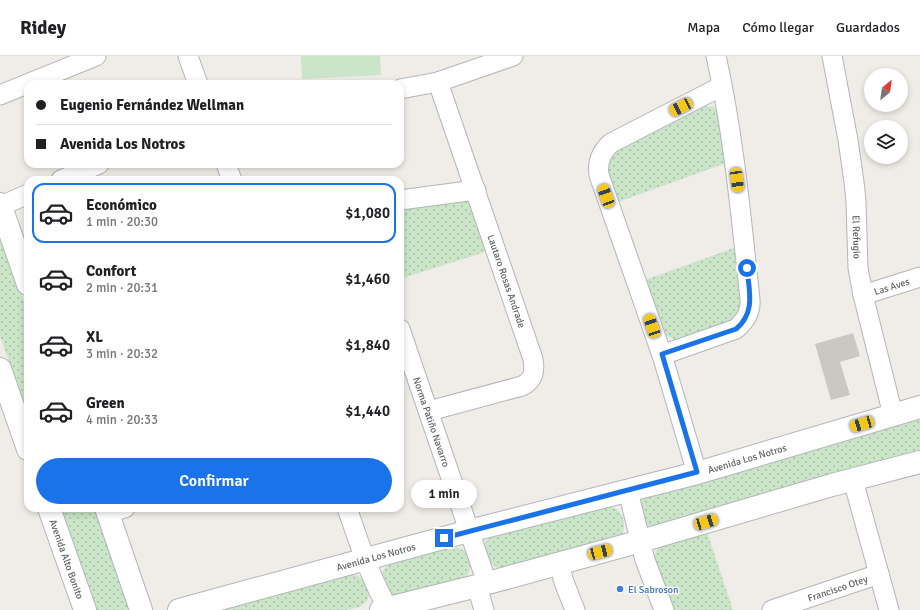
<!DOCTYPE html>
<html lang="es">
<meta charset="utf-8">
<style>
:root{--surface:#fff;--page:#f6f6f6;--text:#202124;--muted:#757577;--line:#e0e0e0;--accent:#1a73e8}
body{margin:0;font-family:Signika,sans-serif;background:var(--page);color:var(--text);height:100vh;display:flex;flex-direction:column;font-size:15px;white-space:nowrap}
*{box-sizing:border-box;margin:0}
p{font-size:13px;color:var(--muted)}
.icon{flex:none;width:22px;height:22px;fill:none;stroke:currentColor;stroke-width:2;stroke-linecap:round;stroke-linejoin:round}
.map{position:relative;flex:1;overflow:hidden}
.sheet{position:absolute;left:24px;top:120px;width:380px;height:336px;display:flex;flex-direction:column;background:var(--surface);border-radius:12px;box-shadow:0 2px 6px #0003}
.sheet>*{flex:none}
.banner{position:absolute;left:24px;top:24px;width:380px;height:88px;border-radius:12px;box-shadow:0 2px 6px #0003;display:grid;align-content:center;height:88px;padding:0 12px;background:var(--surface)}
.needle{width:26px;rotate:29deg}
.buttons{position:absolute;left:864px;top:12px;display:grid;gap:8px}
.buttons a{display:grid;place-items:center;width:44px;height:44px;border-radius:50%;background:var(--surface);box-shadow:0 2px 6px #0003;font-size:20px}
.end{position:absolute;width:18px;height:18px;margin:-9px;border:5px solid #1a73e8;background:#fff;box-shadow:0 0 0 2px #fff}
.from{border-radius:50%}
.bubble{position:absolute;height:28px;border-radius:14px;background:var(--surface);box-shadow:0 2px 6px #0003;font-size:13px;font-weight:600;line-height:28px;text-align:center}
.car{position:absolute;width:12px;height:24px;margin:-12px -6px;border-radius:5px;box-shadow:0 0 3px 1px #0007;background:linear-gradient(#f5c518 24%,#345 0 40%,#f5c518 0 76%,#345 0 86%,#f5c518 0)}
.banner b{display:flex;align-items:center;gap:14px;height:38px;font-size:15px}
.banner b+b{border-top:1px solid var(--line)}
.banner i{width:10px;height:10px;background:var(--text)}
ul{padding:7px 0 0;list-style:none}
li{display:flex;align-items:center;gap:12px;height:60px;margin:0 8px 6px;padding:0 4px;border:2px solid transparent;border-radius:12px}
li div{flex:1}
li b{display:block;font-size:15px}
li em{font-style:normal;font-weight:600}
li.current{border-color:var(--accent)}
li>.icon{width:36px;height:36px;stroke-width:1.5}
.cta{display:flex;gap:8px;margin-top:auto;padding:8px 12px}
.cta a{flex:1;height:46px;border-radius:24px;background:var(--accent);color:#fff;font-size:16px;font-weight:600;line-height:46px;text-align:center}
header{display:flex;align-items:center;gap:24px;box-sizing:border-box;height:56px;padding:0 20px;background:var(--surface);border-bottom:1px solid var(--line)}
header strong{font-size:19px}
nav{display:flex;gap:22px;margin-inline-start:auto;font-size:14px}
.map>svg:first-child{display:block}
.grass{fill:#cae5c7}
.park{fill:url(#park-dots)}
.building{fill:#cbc8c4}
.lines{fill:none;stroke-linecap:round;stroke-linejoin:round}
.minor-casing{stroke:#b3b5b8;stroke-width:21}
.tertiary-casing{stroke:#b3b5b8;stroke-width:24}
.minor{stroke:#fff;stroke-width:19}
.tertiary{stroke:#fff;stroke-width:22}
.route{stroke:#1a73e8;stroke-width:5}
.shop-dot{fill:#3f7fe0;stroke:#fff;stroke-width:1.5}
.labels{text-anchor:middle;stroke-width:3;stroke-linejoin:round;paint-order:stroke}
.street-label{font-size:10px;fill:#5f6366;stroke:#fff}
.shop-label{font-size:10px;fill:#366cbe;stroke:#fff;text-anchor:start}
</style>
<header>
<strong>Ridey</strong>
<nav><a>Mapa</a><a>Cómo llegar</a><a>Guardados</a></nav>
</header>
<div class="map">
<svg width="920" height="554" viewBox="0 0 920 554">
<defs>
<pattern id="park-dots" width="8" height="8" patternUnits="userSpaceOnUse"><rect width="8" height="8" fill="#cae5c7"/><path d="M2 2h.1M6 6h.1" fill="none" stroke="#a7bda5" stroke-width="1.8" stroke-linecap="round"/></pattern>
</defs>
<rect width="100%" height="100%" fill="#f0ede8"/>
<path class="grass" d="M301,0H380L381,19L302,23Z"/>
<g class="park">
<path d="M704,50L714,51L718,57L726,107L618,146L605,109L613,97Z"/>
<path d="M460,144L467,145L472,149L488,195L400,223V154Z"/>
<path d="M0,177L28,257V360L0,280Z"/>
<path d="M734,192L741,254L739,259L729,267L674,283L667,280L664,277L645,224Z"/>
<path d="M920,361V397L655,471H650L645,468L640,446L647,439Z"/>
<path d="M609,450C623,453 627,468 622,480L499,513C487,506 478,491 490,481Z"/>
<path d="M60,452H97L130,547L128,554H96Z"/>
<path d="M707,476L733,554H673L655,506V499L658,491Z"/>
<path d="M454,491C470,492 475,510 466,522L395,540C390,537 389,535 386,531C380,520 380,514 392,507Z"/>
<path d="M353,518C364,520 376,539 364,548C359,552 351,553 345,554H217Z"/>
</g>
<path class="building" d="M853,277L860,300L840,306L850,339L831,344L815,288Z"/>
<g class="lines">
<g class="minor-casing">
<g id="minor">
<path d="M188,0L198,28"/>
<path id="s1" d="M832,0L848,84L854,126L856,145L858,212L863,239L893,359"/>
<path d="M400,33L438,26L513,0"/>
<path d="M0,39L96,0"/>
<path d="M226,108L232,124"/>
<path d="M61,124L99,108"/>
<path d="M400,144L476,134"/>
<path d="M1,150L28,138"/>
<path id="s2" d="M863,239L920,221"/>
<path id="s3" d="M400,273L487,527"/>
<path d="M662,299L736,273C746,264 751,256 750,243C741,161 734,80 716,0"/>
<path d="M429,355L522,330C534,324 535,315 533,303L438,26"/>
<path d="M697,417L662,299L599,119C597,106 601,96 611,87L722,30"/>
<path d="M853,424L889,554"/>
<path d="M628,435L645,504L664,554"/>
<path d="M347,452C359,486 370,522 389,554"/>
<path d="M108,457L125,452"/>
<path d="M559,508L564,526L575,554"/>
<path d="M477,530L484,554"/>
<path id="s4" d="M772,554L879,518"/>
</g>
</g>
<g class="tertiary-casing">
<g id="tertiary">
<path d="M0,148L28,228"/>
<path d="M0,313L28,393"/>
<path id="s5" d="M49,452L85,554"/>
<path d="M106,452L141,554"/>
<path id="s6" d="M179,554L469,475L697,417L920,351"/>
<path d="M381,554L477,530L641,485L832,429L920,406"/>
</g>
</g>
<use href="#minor" class="minor"/>
<use href="#tertiary" class="tertiary"/>
</g>
<g class="lines">
<path class="route" d="M444,482L697,416L662,298L736,273C756,256 749,235 747,212"/>
</g>
<circle class="shop-dot" cx="620" cy="533" r="4"/>
<g class="labels">
<g class="street-label">
<text dy="4" stroke="none"><textPath href="#s1" startOffset="183">El Refugio</textPath></text>
<text transform="translate(507 225) rotate(71)" y="4">Lautaro Rosas Andrade</text>
<text dy="4" stroke="none"><textPath href="#s2" startOffset="30">Las Aves</textPath></text>
<text dy="4" stroke="none"><textPath href="#s3" startOffset="98">Norma Patiño Navarro</textPath></text>
<text dy="4" stroke="none"><textPath href="#s6" startOffset="588">Avenida Los Notros</textPath></text>
<text dy="4" stroke="none"><textPath href="#s6" startOffset="204">Avenida Los Notros</textPath></text>
<text dy="4" stroke="none"><textPath href="#s5" startOffset="54">Avenida Alto Bonito</textPath></text>
<text dy="4" stroke="none"><textPath href="#s4" startOffset="69">Francisco Otey</textPath></text>
</g>
<g class="shop-label">
<text x="628" y="537">El Sabroson</text>
</g>
</g>
</svg>
<div class="buttons">
<a><svg class="needle" viewBox="-14 -14 28 28"><path d="M0-13l5 13h-10z" fill="#e53935"/><path d="M0 13l5-13h-10z" fill="#757577"/></svg></a>
<a><svg class="icon" aria-label="layers" viewBox="0 0 24 24"><path d="M12 4l9 5-9 5-9-5zM3 14l9 5 9-5"/></svg></a>
</div>
<i class="end from" style="left:747px;top:212px"></i>
<i class="end" style="left:444px;top:482px"></i>
<div class="bubble" style="left:411px;top:424px;width:66px">1 min</div>
<i class="car" style="left:681px;top:51px;rotate:243deg"></i>
<i class="car" style="left:737px;top:124px;rotate:172deg"></i>
<i class="car" style="left:606px;top:140px;rotate:340deg"></i>
<i class="car" style="left:652px;top:270px;rotate:341deg"></i>
<i class="car" style="left:862px;top:368px;rotate:254deg"></i>
<i class="car" style="left:706px;top:466px;rotate:73deg"></i>
<i class="car" style="left:600px;top:496px;rotate:75deg"></i>
<div class="banner">
<b><i class="from"></i>Eugenio Fernández Wellman</b>
<b><i></i>Avenida Los Notros</b>
</div>
<section class="sheet">
<ul>
<li class="current"><svg class="icon" aria-label="car" viewBox="0 0 24 24"><path d="M5 17H2v-5l4-1 3-4h7l3 4 3 1v5h-3M9 17h6M6 11h13"/><circle cx="7" cy="17" r="2"/><circle cx="17" cy="17" r="2"/></svg><div><b>Económico</b><p>1 min · 20:30</p></div><em>$1,080</em></li>
<li><svg class="icon" aria-label="car" viewBox="0 0 24 24"><path d="M5 17H2v-5l4-1 3-4h7l3 4 3 1v5h-3M9 17h6M6 11h13"/><circle cx="7" cy="17" r="2"/><circle cx="17" cy="17" r="2"/></svg><div><b>Confort</b><p>2 min · 20:31</p></div><em>$1,460</em></li>
<li><svg class="icon" aria-label="car" viewBox="0 0 24 24"><path d="M5 17H2v-5l4-1 3-4h7l3 4 3 1v5h-3M9 17h6M6 11h13"/><circle cx="7" cy="17" r="2"/><circle cx="17" cy="17" r="2"/></svg><div><b>XL</b><p>3 min · 20:32</p></div><em>$1,840</em></li>
<li><svg class="icon" aria-label="car" viewBox="0 0 24 24"><path d="M5 17H2v-5l4-1 3-4h7l3 4 3 1v5h-3M9 17h6M6 11h13"/><circle cx="7" cy="17" r="2"/><circle cx="17" cy="17" r="2"/></svg><div><b>Green</b><p>4 min · 20:33</p></div><em>$1,440</em></li>
</ul>
<div class="cta"><a>Confirmar</a></div>
</section>
</div>
